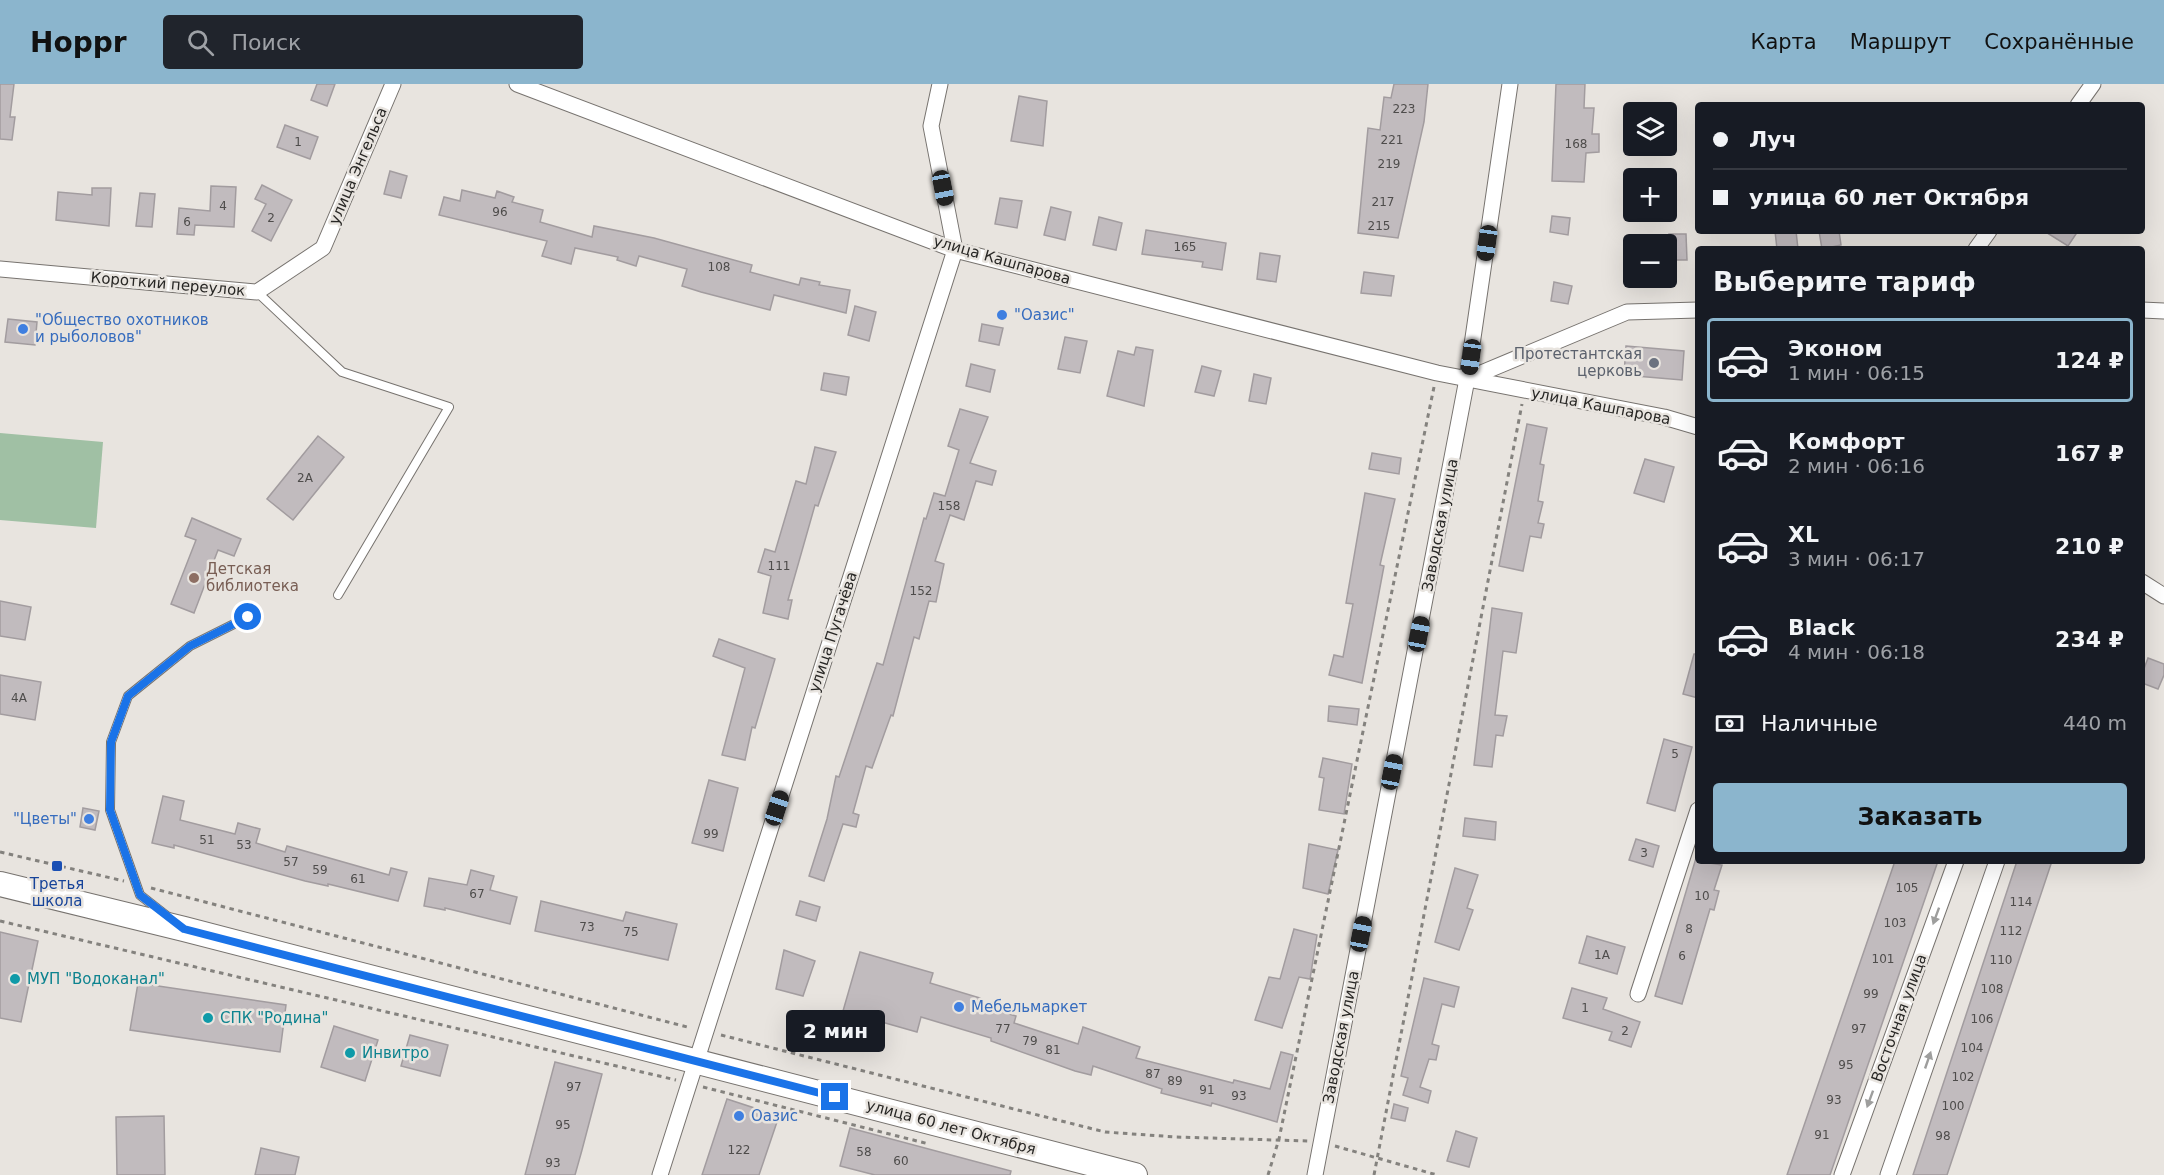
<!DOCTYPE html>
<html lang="ru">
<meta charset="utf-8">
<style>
:root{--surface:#171b24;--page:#20242c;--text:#f1f3f6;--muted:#9ea1a6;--line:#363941;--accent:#8bb5cd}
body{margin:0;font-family:"DejaVu Sans",sans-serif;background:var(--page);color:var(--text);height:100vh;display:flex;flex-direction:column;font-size:22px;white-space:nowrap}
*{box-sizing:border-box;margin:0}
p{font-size:20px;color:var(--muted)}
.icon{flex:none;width:33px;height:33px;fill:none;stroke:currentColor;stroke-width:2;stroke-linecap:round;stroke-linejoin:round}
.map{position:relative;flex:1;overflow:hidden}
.side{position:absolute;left:1695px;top:162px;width:450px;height:618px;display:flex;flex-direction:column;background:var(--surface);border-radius:6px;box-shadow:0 6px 24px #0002}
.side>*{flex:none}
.hud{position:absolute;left:1695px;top:18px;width:450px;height:132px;border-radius:6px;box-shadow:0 6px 24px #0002;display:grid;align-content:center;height:132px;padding:0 18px;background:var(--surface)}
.tools{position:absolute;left:1623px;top:18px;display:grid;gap:12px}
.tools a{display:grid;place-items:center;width:54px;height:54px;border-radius:6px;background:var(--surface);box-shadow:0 6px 24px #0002;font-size:30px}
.end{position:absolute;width:27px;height:27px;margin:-14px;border:8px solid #1a73e8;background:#fff;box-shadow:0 0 0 3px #fff}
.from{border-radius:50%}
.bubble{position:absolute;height:42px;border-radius:6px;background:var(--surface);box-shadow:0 6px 24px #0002;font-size:20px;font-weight:800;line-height:42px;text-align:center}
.car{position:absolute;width:18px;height:36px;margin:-18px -9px;border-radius:8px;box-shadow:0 0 4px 2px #0007;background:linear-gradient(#222 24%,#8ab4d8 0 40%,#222 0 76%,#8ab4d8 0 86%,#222 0)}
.hud b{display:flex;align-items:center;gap:21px;height:57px;font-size:22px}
.hud b+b{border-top:2px solid var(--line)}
.hud i{width:15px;height:15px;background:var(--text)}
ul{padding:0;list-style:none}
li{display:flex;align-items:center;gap:18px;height:84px;margin:0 12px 9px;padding:0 6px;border:3px solid transparent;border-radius:6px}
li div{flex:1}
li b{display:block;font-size:22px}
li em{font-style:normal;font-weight:800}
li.active{border-color:var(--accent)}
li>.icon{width:54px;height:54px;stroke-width:1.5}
h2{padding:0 18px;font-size:27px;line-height:72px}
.pay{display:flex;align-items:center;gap:15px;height:66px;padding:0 18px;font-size:22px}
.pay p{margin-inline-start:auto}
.action{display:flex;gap:12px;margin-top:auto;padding:12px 18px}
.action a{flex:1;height:69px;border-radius:6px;background:var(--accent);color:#111;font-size:24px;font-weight:800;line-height:69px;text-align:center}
header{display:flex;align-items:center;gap:36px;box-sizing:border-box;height:84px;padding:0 30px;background:var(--accent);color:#111}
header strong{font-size:28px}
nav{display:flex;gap:33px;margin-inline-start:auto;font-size:21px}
.search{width:420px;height:54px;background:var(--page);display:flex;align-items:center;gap:15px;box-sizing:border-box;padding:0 21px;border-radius:6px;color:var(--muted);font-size:22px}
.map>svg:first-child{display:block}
.green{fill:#a0c0a4}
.building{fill:#c1bbbe;stroke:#a29c9f;stroke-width:1.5}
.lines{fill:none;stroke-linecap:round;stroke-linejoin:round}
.lane-casing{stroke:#77736f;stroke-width:10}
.street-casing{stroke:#77736f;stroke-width:17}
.primary-casing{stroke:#77736f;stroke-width:26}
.path{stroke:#84827e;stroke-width:3;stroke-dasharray:4.5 4.5;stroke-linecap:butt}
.lane{stroke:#fff;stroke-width:8}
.street{stroke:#fff;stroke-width:15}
.primary{stroke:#fff;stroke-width:24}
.oneway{fill:#9e9e9d}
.route{stroke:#1a73e8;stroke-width:8}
.shop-dot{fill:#3f7fe0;stroke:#e8e4df;stroke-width:2}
.worship-dot{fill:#6b7280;stroke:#e8e4df;stroke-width:2}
.education-dot{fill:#8d6e63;stroke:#e8e4df;stroke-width:2}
.transit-dot{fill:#1a4fb4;stroke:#e8e4df;stroke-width:2}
.culture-dot{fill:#0f9aa8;stroke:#e8e4df;stroke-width:2}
.labels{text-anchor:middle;stroke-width:5;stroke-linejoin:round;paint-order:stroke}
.number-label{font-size:12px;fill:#4e4c4b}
.street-label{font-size:15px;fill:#282725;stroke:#e8e4df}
.shop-label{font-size:15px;fill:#366cbe;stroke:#e8e4df;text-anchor:start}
.worship-label{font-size:15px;fill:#5b616d;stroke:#e8e4df;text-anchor:end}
.education-label{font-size:15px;fill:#785e54;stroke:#e8e4df;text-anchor:start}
.transit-label{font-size:15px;fill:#164399;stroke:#e8e4df}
.culture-label{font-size:15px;fill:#0d838f;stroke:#e8e4df;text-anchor:start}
</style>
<header>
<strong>Hoppr</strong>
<div class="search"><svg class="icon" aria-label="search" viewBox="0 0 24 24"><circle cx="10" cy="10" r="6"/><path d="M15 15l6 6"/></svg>Поиск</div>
<nav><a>Карта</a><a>Маршрут</a><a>Сохранённые</a></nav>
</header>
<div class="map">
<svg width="2164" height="1091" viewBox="0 0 2164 1091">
<rect width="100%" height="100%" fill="#e8e4df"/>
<path class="green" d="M0,349L103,358L96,444L0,436Z"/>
<g class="building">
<path d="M0,0H14L10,33H15L12,56L0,55Z"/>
<path d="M317,0H335L327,22L311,16Z"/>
<path d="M1394,0H1428L1424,38L1398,154L1358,149L1368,44L1380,46L1384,13L1391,14Z"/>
<path d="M1556,0H1585L1584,24H1594L1592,50H1599V68L1586,69L1584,98L1552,97Z"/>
<path d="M1019,12L1047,17L1043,62L1011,57Z"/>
<path d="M285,41L318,53L310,75L277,63Z"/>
<path d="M390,87L407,92L401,114L384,110Z"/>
<path d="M262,101L292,116L271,157L252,147L266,120L255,115Z"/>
<path d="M211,102L236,103L234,143L195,141L194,151L177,150L179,124L210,127Z"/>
<path d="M92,104H111L109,142L56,136L58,108L92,111Z"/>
<path d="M462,106L495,114L497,107L514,113L512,118L543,126L540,138L592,153L594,142L654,154L752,181L750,188L799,201L801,194L820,198L819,201L850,206L846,229L774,211L770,226L701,208L682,202L687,185L639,172L636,182L617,176L618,173L575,164L571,180L542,172L547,157L439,131L444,113L460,117Z"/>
<path d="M140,109L155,110L152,143L136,142Z"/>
<path d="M1000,114L1022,117L1017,144L995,140Z"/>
<path d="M1051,123L1071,128L1065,156L1044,151Z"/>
<path d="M1552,132L1570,134L1568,151L1550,148Z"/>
<path d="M1099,133L1122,139L1116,166L1093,161Z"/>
<path d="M1146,146L1226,159L1222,186L1202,183L1203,178L1142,170Z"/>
<path d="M1775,147H1796L1798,165H1777Z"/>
<path d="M1819,147H1839L1841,161L1822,165Z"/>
<path d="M2044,147H2078L2068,162Z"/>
<path d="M1669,150H1686L1687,176H1669Z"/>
<path d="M1260,169L1280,172L1276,198L1257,195Z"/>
<path d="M1364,188L1394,192L1391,212L1361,209Z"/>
<path d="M1554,198L1572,202L1568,220L1551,217Z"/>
<path d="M855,222L876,228L869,257L848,251Z"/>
<path d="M8,235L37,238L35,261L5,258Z"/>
<path d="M982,240L1003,244L999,261L979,257Z"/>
<path d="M1065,253L1087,257L1080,289L1058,285Z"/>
<path d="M1626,262L1684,267L1682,296L1624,291Z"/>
<path d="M1136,263L1153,266L1144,322L1107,312L1118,267L1134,271Z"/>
<path d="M971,280L995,286L990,308L966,302Z"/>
<path d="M1202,282L1221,287L1214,312L1195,308Z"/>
<path d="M824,289L849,293L846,311L821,306Z"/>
<path d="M1254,290L1271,294L1266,320L1249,317Z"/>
<path d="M960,325L988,333L970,379L996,387L992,401L976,397L964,436L950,431L935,477L944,480L936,518L929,517L919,555L914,553L893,632L891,631L872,684L866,682L853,729L859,731L856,743L843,740L824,797L809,792L827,735L836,692L839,693L877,579L883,581L924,434L926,435L934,409L945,412L959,366L948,362Z"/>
<path d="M1527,340L1547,344L1540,380L1544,381L1538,417L1543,418L1538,439L1544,440L1541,454L1530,452L1523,487L1499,482Z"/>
<path d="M318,352L344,373L293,436L267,415Z"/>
<path d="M815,363L836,368L818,422L815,421L788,516H792L788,535L763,529L771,492L758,488L765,465L775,468L796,397L806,400Z"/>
<path d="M1372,369L1401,374L1399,390L1369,385Z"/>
<path d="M1645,375L1674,383L1664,418L1634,409Z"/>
<path d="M1365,409L1395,415L1380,481L1384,482L1362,599L1329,591L1334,571L1343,573L1353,520L1346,519Z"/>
<path d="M192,434L241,455L234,472L218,466L194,529L171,520L196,456L185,452Z"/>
<path d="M0,517L31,523L25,556L0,552Z"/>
<path d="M1492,524L1522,529L1516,569L1503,567L1495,631L1507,632L1503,652L1496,651L1492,683L1474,681Z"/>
<path d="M719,555L775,575L755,644L752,643L745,676L722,671L745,584L713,572Z"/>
<path d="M1694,570H1698V614L1683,610Z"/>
<path d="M2148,574L2164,580V591L2158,605L2142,599V590Z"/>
<path d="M0,591L41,598L35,636L0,630Z"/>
<path d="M1329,622L1359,625L1357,641L1328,637Z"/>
<path d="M1664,655L1692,663L1675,727L1647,719Z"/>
<path d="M1323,674L1352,680L1344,730L1319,726L1324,694L1319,693Z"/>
<path d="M709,696L738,704L723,767L692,759Z"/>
<path d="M163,712L184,717L180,736L235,750L238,739L260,745L256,759L285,768L287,762L389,791L391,784L407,788L398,817L328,800V802L305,797L174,761V764L152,759Z"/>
<path d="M83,724L99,727L95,746L80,743Z"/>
<path d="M1465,734L1496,738L1495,756L1463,752Z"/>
<path d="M1636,755L1659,762L1653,783L1629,776Z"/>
<path d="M1309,760L1338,766L1328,810L1303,804Z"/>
<path d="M1696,774L1698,777L1722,781L1714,806L1719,807L1714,826L1710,825L1682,920L1655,912Z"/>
<path d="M1895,777H1938L1830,1091H1787Z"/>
<path d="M2017,777H2052L1947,1091H1913Z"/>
<path d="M1455,784L1478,791L1467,824L1473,826L1459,866L1435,858Z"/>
<path d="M471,786L494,792L490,806L517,813L510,840L445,824V826L424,822L429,794L467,801Z"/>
<path d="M541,817L623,837L626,828L677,840L668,876L535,847Z"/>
<path d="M800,817L820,823L816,837L796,831Z"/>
<path d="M1294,845L1317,851L1310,895L1299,893L1282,944L1255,936L1269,893L1280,895Z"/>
<path d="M0,848L38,857L21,938L0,934Z"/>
<path d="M1587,852L1625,863L1617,890L1579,879Z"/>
<path d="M784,866L815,877L803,912L776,905Z"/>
<path d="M860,868L933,889L930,899L980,914L978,921L1016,932L1014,939L1078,960L1083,943L1140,963L1136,974L1233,999L1234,996L1270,1005L1281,968L1293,971L1277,1038L1212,1019L1211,1022L1161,1009L1162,1005L1093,982L1091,991L1075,987L991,957V954L921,933L917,948L843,927Z"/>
<path d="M1424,894L1459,903L1454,923L1442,920L1432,960L1439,962L1436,976L1429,975L1420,1003L1431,1007L1428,1019L1403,1011L1408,994L1401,992Z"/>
<path d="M138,899L286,921L280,968L130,946Z"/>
<path d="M1572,904L1607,914L1603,925L1640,938L1631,963L1609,956L1612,948L1563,934Z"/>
<path d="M334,942L378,956L365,997L321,983Z"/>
<path d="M410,951L448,961L440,992L401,982Z"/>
<path d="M555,978L602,990L582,1066L575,1091H525Z"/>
<path d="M727,1015L779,1032L759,1091H702Z"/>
<path d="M1394,1020L1408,1024L1405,1037L1391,1034Z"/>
<path d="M164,1032L165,1091H117L116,1033Z"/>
<path d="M850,1044L1011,1087L1010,1091H875L840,1082Z"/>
<path d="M1456,1047L1477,1054L1469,1083L1447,1077Z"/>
<path d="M261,1064L299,1073L295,1091H255Z"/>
</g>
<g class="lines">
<g class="lane-casing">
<g id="lane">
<path d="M257,208L342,288L449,323L338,511"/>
<path d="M168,833L140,811L110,726L111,658L128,612L190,562L248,533"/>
</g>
</g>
<g class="street-casing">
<g id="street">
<path d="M517,0L955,166L1437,289L1664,333L1698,343"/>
<path d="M2078,21L2093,0"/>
<path d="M1976,165L1989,147"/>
<path d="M0,185L257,208L323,164L393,0"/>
<path d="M2142,226L2164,227"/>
<path d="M1467,295L1627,228L1698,226"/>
<path d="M2142,498L2164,512"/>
<path d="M1638,910L1698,726"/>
<path d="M660,1091L955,166L931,42L940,0"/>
<path d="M1315,1091L1467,295L1510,0"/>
<path d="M1842,1091L1956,777"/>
<path d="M1888,1091L1997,777"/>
</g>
</g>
<g class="primary-casing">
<path id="primary" d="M0,800L184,845L1135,1091"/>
</g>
<g class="path">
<path d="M0,768L124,797"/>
<path d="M151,804L691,944"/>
<path d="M0,837L676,996"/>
<path d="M721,951L1105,1048L1176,1053L1308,1057"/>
<path d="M703,1003L929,1060"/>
<path d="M1335,1062L1437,1091"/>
<path d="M1268,1091L1279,1055L1434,303"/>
<path d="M1374,1091L1522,320"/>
</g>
<use href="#lane" class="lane"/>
<use href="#street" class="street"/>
<use href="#primary" class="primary"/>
</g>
<defs><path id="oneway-solid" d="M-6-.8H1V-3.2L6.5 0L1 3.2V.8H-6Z" transform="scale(1.5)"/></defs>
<g class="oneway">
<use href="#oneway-solid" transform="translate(1936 832) rotate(110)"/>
<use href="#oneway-solid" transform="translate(1928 976) rotate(-71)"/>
<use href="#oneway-solid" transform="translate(1870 1015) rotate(110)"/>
</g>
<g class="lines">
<path class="route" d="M248,533L190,562L128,612L111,658L110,726L140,811L184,845L835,1013"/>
</g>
<g class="shop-dot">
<circle cx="1002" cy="231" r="6"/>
<circle cx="23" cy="245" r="6"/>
<circle cx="89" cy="735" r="6"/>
<circle cx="959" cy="923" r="6"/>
<circle cx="739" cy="1032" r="6"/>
</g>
<circle class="worship-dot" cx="1654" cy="279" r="6"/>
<circle class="education-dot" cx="194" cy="494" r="6"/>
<rect class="transit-dot" x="51" y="776" width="12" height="12" rx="3"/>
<g class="culture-dot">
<circle cx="15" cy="895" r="6"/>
<circle cx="208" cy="934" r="6"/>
<circle cx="350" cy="969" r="6"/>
</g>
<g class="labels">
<g class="number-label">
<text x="1404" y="29">223</text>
<text x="1392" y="60">221</text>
<text x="298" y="62">1</text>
<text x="1576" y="64">168</text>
<text x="1389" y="84">219</text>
<text x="1383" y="122">217</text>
<text x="223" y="126">4</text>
<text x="500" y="132">96</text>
<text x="271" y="138">2</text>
<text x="187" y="142">6</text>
<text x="1379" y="146">215</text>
<text x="1185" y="167">165</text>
<text x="719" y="187">108</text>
<text x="305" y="398">2А</text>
<text x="949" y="426">158</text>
<text x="779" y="486">111</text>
<text x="921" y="511">152</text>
<text x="19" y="618">4А</text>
<text x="1675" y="674">5</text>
<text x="711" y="754">99</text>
<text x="207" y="760">51</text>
<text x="244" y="765">53</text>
<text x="1644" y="773">3</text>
<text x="291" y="782">57</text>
<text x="320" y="790">59</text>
<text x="358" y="799">61</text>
<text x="1907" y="808">105</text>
<text x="477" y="814">67</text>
<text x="1702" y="816">10</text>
<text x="2021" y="822">114</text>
<text x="1895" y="843">103</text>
<text x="587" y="847">73</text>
<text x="1689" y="849">8</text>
<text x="2011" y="851">112</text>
<text x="631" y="852">75</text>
<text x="1602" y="875">1А</text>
<text x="1682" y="876">6</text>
<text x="1883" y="879">101</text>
<text x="2001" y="880">110</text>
<text x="1992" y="909">108</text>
<text x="1871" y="914">99</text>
<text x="1585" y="928">1</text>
<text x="1982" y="939">106</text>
<text x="1003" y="949">77</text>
<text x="1859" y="949">97</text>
<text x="1625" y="951">2</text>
<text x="1030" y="961">79</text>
<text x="1972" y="968">104</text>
<text x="1053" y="970">81</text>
<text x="1846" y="985">95</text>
<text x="1153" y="994">87</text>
<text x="1963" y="997">102</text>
<text x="1175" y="1001">89</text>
<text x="574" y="1007">97</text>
<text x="1207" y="1010">91</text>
<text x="1239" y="1016">93</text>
<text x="1834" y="1020">93</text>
<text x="1953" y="1026">100</text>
<text x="563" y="1045">95</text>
<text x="1822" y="1055">91</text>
<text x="1943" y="1056">98</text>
<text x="739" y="1070">122</text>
<text x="864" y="1072">58</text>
<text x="901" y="1081">60</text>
<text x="553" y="1083">93</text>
</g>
<g class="street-label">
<text transform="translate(358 82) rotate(-67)" y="5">улица Энгельса</text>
<text transform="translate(1002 176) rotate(16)" y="5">улица Кашпарова</text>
<text transform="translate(168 200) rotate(5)" y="5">Короткий переулок</text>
<text transform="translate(1601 322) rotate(11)" y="5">улица Кашпарова</text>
<text transform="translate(1440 441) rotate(-79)" y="5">Заводская улица</text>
<text transform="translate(833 548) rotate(-72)" y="5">улица Пугачёва</text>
<text transform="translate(1899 934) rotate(-70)" y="5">Восточная улица</text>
<text transform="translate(1341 953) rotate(-79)" y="5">Заводская улица</text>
<text transform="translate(951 1043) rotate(15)" y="5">улица 60 лет Октября</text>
</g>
<g class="shop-label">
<text x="1014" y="236">"Оазис"</text>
<text x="35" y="241">"Общество охотников<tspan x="35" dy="17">и рыболовов"</tspan></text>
<text x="77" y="740" text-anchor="end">"Цветы"</text>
<text x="971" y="928">Мебельмаркет</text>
<text x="751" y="1037">Оазис</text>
</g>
<g class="worship-label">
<text x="1642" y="275">Протестантская<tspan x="1642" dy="17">церковь</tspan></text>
</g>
<g class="education-label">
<text x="206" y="490">Детская<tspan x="206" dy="17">библиотека</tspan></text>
</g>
<g class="transit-label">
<text x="57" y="805">Третья<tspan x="57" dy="17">школа</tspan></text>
</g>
<g class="culture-label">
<text x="27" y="900">МУП "Водоканал"</text>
<text x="220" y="939">СПК "Родина"</text>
<text x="362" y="974">Инвитро</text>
</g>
</g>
</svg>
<div class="tools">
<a><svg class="icon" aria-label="layers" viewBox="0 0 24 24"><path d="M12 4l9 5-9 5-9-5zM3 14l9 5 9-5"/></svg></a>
<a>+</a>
<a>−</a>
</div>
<i class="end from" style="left:248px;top:533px"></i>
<i class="end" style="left:835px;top:1013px"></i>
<div class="bubble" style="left:786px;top:926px;width:99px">2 мин</div>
<i class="car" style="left:943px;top:104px;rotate:169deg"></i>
<i class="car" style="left:1487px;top:159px;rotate:188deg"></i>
<i class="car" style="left:1471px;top:273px;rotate:188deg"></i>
<i class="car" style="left:1419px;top:550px;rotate:11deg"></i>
<i class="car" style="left:1392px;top:688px;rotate:11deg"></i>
<i class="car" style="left:777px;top:724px;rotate:18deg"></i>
<i class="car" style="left:1361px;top:850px;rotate:11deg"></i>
<div class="hud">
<b><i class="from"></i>Луч</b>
<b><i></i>улица 60 лет Октября</b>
</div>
<section class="side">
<h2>Выберите тариф</h2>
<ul>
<li class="active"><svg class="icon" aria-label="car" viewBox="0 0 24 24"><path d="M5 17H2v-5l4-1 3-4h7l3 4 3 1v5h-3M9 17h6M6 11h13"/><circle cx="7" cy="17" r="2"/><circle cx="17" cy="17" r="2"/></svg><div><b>Эконом</b><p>1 мин · 06:15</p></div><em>124 ₽</em></li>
<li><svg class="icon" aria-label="car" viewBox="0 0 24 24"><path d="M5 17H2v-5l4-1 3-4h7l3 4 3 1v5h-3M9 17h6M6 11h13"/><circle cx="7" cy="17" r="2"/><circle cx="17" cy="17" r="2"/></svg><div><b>Комфорт</b><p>2 мин · 06:16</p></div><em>167 ₽</em></li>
<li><svg class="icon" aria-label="car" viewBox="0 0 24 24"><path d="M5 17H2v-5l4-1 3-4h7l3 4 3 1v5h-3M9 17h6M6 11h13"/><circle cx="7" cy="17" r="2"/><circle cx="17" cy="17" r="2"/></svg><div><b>XL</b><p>3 мин · 06:17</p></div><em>210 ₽</em></li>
<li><svg class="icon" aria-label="car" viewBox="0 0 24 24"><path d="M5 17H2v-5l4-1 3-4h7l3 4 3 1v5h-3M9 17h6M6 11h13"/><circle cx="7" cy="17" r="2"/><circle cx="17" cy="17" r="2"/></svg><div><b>Black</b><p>4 мин · 06:18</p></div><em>234 ₽</em></li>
</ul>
<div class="pay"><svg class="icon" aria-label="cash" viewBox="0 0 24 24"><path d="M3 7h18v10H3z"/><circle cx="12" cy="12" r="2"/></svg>Наличные<p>440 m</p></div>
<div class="action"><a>Заказать</a></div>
</section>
</div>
